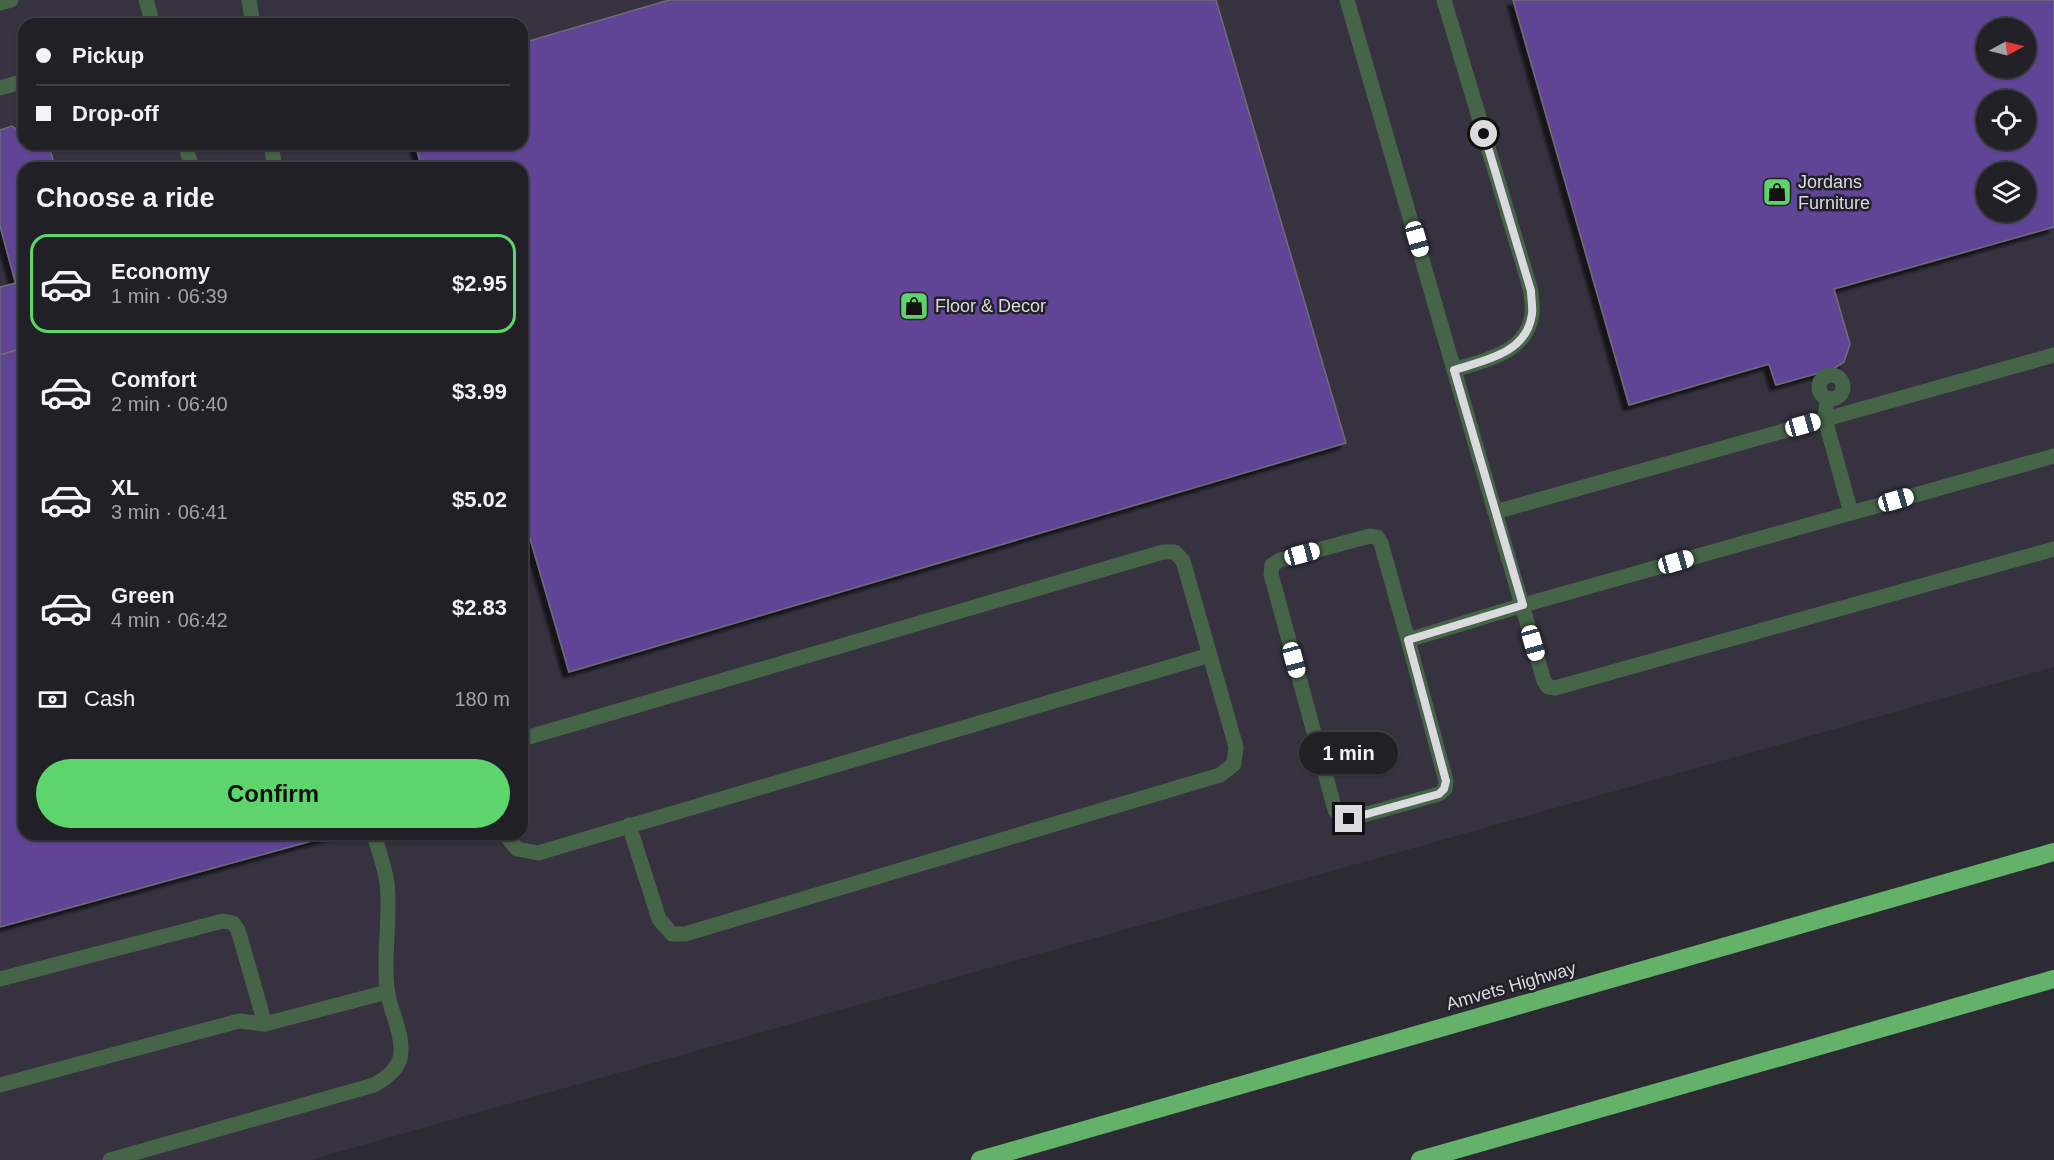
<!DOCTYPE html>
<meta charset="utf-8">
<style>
:root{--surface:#212026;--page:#29282e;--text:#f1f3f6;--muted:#a2a3a7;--line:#3e3e43;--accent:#5ed56c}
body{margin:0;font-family:Arial,sans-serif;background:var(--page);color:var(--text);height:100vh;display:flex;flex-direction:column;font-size:22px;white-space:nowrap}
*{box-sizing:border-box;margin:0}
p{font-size:20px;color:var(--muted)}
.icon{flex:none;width:33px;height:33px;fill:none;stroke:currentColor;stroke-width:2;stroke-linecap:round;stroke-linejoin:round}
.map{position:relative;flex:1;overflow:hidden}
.sheet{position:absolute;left:18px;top:162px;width:510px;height:678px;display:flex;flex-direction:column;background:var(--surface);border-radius:18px;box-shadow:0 2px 4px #0004,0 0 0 2px var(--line)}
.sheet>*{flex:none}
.guide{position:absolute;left:18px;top:18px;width:510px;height:132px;border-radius:18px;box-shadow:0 2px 4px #0004,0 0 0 2px var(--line);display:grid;align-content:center;height:132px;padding:0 18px;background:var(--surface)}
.needle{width:39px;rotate:83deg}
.fabs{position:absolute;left:1976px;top:18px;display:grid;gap:12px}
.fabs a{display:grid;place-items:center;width:60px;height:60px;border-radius:50%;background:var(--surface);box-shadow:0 2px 4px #0004,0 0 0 2px var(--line);font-size:30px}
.end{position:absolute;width:27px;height:27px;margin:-14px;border:8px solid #dbdadf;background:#111;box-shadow:0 0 0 3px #111}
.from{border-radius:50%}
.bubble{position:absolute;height:42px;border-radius:21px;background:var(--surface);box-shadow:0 2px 4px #0004,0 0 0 2px var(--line);font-size:20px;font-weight:800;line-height:42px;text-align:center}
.car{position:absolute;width:18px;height:36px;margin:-18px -9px;border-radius:8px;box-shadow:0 0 4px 2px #0007;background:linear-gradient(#fff 24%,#345 0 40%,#fff 0 76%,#345 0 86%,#fff 0)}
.guide b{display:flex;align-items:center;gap:21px;height:57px;font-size:22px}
.guide b+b{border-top:2px solid var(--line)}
.guide i{width:15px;height:15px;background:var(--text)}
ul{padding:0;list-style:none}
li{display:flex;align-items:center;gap:18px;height:99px;margin:0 12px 9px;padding:0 6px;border:3px solid transparent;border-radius:18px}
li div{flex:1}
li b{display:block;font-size:22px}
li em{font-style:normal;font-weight:800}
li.current{border-color:var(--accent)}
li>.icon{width:54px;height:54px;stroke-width:1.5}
h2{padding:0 18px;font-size:27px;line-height:72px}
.pay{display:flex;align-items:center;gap:15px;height:66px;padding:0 18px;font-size:22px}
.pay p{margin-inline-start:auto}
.button{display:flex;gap:12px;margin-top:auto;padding:12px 18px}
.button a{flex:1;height:69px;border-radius:36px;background:var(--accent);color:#111;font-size:24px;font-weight:800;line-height:69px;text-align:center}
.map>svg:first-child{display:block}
.built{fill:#363240;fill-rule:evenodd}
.building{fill:#604596;stroke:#6e6c75;stroke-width:1.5;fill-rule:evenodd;filter:url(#shadow)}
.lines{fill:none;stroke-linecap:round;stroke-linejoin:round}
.minor{stroke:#466448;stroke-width:15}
.highway{stroke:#64b26a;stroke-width:18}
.route{stroke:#dbdadf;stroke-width:8}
.labels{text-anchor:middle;stroke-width:5;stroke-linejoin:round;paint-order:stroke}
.poi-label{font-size:18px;fill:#dbdadf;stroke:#222028;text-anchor:start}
.street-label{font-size:18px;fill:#dbdadf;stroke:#222028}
</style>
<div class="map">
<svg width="2054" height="1160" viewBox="0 0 2054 1160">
<defs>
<filter id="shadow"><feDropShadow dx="-5.5" dy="5.5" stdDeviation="1.5" flood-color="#0009"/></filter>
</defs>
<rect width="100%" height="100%" fill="#2c2a32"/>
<path class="built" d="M0,0H2054V667L310,1160H0ZM24,24H522V144H24ZM1986,28H2025V68H1986ZM1986,100H2025V140H1986ZM24,168H522V834H24ZM1986,172H2025V212H1986Z"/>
<g class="building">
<path d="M669,0H1216L1346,443L569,672L522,511V168H422L415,144H522V43Z"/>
<path d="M1513,0H2054V227L1834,289L1850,344L1844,362L1833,369L1776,385L1769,364L1629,405ZM1986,28H2025V68H1986ZM1986,100H2025V140H1986ZM1986,172H2025V212H1986Z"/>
<path d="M12,126L24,134V144H41L50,149L55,168H24V314L0,226V130Z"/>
<path d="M16,283L24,314V348L0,355V287Z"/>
<path d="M24,348V834H337L0,927V355Z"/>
</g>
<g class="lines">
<g class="minor">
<path d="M146,0L153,24"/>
<path d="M249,0L253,24"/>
<path d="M1347,0L1544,681L1548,687L1555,688L2054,549"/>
<path d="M1444,0L1531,291C1531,298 1533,307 1532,314C1527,353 1486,360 1454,370"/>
<path d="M0,3L11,0"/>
<path d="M0,88L24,81"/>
<path d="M185,144L192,168"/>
<path d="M271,144L275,168"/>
<circle cx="1831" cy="387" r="12"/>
<path d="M1827,398L1825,419L1851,513"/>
<path d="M1495,512L2054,355"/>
<path d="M1408,640L1381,543L1377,537L1370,536L1280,560L1272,565L1271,574L1335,810L1341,817L1349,819L1439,794L1445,789L1446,781L1408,640L1523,605L2054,456"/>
<path d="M522,739L1163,552H1175L1183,561L1236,747L1234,764L1220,775L685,934H672L659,919L629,825"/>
<path d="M505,834L517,849L538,853L1210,655"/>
<path d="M0,979L223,921L233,923L238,930L265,1024"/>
<path d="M0,1085L239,1021L265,1024L387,992"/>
<path d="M110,1160L374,1085C387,1078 401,1068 401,1051C402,1030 389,1009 387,988C383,953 391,918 387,883C385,867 378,850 374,834"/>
</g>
<g class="highway">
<path d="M980,1160L2054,852"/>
<path d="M1420,1160L2054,979"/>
</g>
</g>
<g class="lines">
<path class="route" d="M1349,819L1439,794L1444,789L1446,781L1408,640L1523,605L1454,370C1486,360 1527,353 1532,314C1533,307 1531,299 1531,291L1484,134"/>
</g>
<defs>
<g id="shop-square" transform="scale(1.5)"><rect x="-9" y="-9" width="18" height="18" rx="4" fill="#5ed56c" stroke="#222028"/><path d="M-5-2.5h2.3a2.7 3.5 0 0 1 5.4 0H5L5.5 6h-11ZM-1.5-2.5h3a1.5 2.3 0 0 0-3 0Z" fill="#111"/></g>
</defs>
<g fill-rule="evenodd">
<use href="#shop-square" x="1777" y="192"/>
<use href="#shop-square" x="914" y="306"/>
</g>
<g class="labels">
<g class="poi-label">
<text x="1798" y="188">Jordans<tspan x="1798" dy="21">Furniture</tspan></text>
<text x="935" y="312">Floor &amp; Decor</text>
</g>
<g class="street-label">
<text transform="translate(1511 986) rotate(-16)" y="6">Amvets Highway</text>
</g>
</g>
</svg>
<div class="fabs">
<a><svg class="needle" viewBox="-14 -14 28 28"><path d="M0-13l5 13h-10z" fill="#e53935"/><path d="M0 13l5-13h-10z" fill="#a2a3a7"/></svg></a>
<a><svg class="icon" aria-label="locate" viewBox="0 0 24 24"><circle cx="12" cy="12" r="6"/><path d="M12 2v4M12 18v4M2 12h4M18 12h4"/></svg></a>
<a><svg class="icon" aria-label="layers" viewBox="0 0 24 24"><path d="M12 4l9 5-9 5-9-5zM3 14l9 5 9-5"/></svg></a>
</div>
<i class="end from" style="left:1484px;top:134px"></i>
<i class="end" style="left:1349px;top:819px"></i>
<div class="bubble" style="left:1299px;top:732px;width:99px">1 min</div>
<i class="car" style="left:1417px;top:239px;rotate:164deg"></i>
<i class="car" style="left:1803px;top:425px;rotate:74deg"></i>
<i class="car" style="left:1896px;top:500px;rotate:74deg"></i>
<i class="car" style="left:1302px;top:554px;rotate:75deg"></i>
<i class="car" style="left:1676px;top:562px;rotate:74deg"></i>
<i class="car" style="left:1533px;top:643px;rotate:164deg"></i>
<i class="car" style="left:1294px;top:660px;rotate:165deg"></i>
<div class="guide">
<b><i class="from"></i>Pickup</b>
<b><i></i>Drop-off</b>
</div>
<section class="sheet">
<h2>Choose a ride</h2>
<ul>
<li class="current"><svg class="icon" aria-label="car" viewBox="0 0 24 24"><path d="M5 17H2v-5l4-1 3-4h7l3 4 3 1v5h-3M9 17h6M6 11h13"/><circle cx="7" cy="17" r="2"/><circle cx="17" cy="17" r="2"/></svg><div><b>Economy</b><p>1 min · 06:39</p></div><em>$2.95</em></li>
<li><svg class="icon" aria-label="car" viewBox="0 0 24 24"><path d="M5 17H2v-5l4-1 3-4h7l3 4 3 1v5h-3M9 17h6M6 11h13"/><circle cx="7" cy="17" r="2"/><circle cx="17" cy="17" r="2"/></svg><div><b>Comfort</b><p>2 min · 06:40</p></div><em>$3.99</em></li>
<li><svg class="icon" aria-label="car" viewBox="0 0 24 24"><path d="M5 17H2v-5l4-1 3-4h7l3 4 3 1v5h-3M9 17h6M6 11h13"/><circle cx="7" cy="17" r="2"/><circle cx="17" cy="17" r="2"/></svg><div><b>XL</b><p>3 min · 06:41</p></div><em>$5.02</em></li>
<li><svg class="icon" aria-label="car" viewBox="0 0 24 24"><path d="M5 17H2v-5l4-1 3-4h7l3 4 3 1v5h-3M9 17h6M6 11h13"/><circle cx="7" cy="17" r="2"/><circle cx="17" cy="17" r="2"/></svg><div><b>Green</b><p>4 min · 06:42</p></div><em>$2.83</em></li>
</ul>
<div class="pay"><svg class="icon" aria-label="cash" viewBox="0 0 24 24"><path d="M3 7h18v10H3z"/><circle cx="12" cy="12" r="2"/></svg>Cash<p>180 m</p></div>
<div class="button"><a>Confirm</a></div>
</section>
</div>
